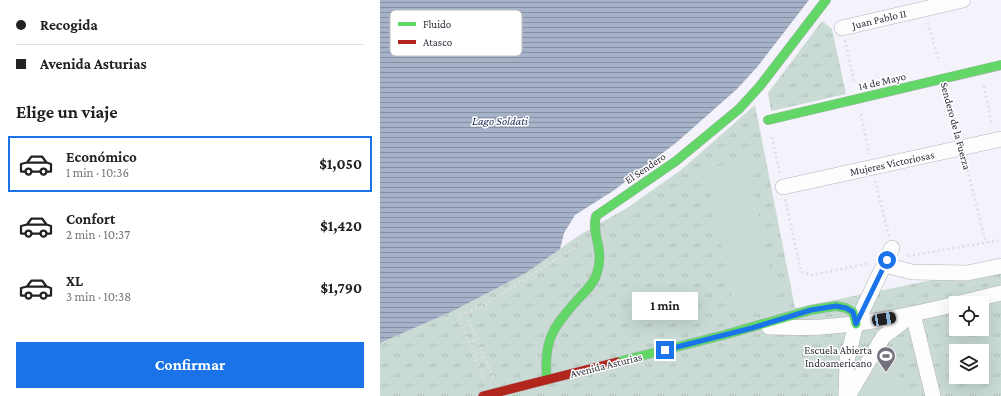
<!DOCTYPE html>
<html lang="es">
<meta charset="utf-8">
<style>
:root{--surface:#fff;--page:#f2f2f2;--text:#222;--muted:#767676;--line:#e0e0e0;--accent:#1a73e8}
body{margin:0;font-family:"Crimson Pro",serif;background:var(--page);color:var(--text);height:100vh;display:flex;flex-direction:column;font-size:15px;white-space:nowrap}
*{box-sizing:border-box;margin:0}
p{font-size:13px;color:var(--muted)}
.icon{flex:none;width:22px;height:22px;fill:none;stroke:currentColor;stroke-width:2;stroke-linecap:round;stroke-linejoin:round}
.map{position:relative;flex:1;overflow:hidden}
.sheet{display:flex;flex-direction:column;background:var(--surface);width:380px}
.sheet>*{flex:none}
.guide{display:grid;align-content:center;height:88px;padding:0 16px;background:var(--surface)}
.controls{position:absolute;left:569px;top:296px;display:grid;gap:8px}
.controls a{display:grid;place-items:center;width:40px;height:40px;border-radius:0px;background:var(--surface);box-shadow:0 4px 16px #0002;font-size:20px}
.end{position:absolute;width:18px;height:18px;margin:-9px;border:5px solid #1a73e8;background:#fff;box-shadow:0 0 0 2px #fff}
.from{border-radius:50%}
.bubble{position:absolute;height:28px;border-radius:0px;background:var(--surface);box-shadow:0 4px 16px #0002;font-size:13px;font-weight:700;line-height:28px;text-align:center}
.car{position:absolute;width:12px;height:24px;margin:-12px -6px;border-radius:5px;box-shadow:0 0 3px 1px #0007;background:linear-gradient(#222 24%,#8ab4d8 0 40%,#222 0 76%,#8ab4d8 0 86%,#222 0)}
.guide b{display:flex;align-items:center;gap:14px;height:38px;font-size:15px}
.guide b+b{border-top:1px solid var(--line)}
.guide i{width:10px;height:10px;background:var(--text)}
ul{padding:0;list-style:none}
li{display:flex;align-items:center;gap:12px;height:56px;margin:0 8px 6px;padding:0 8px;border:2px solid transparent;border-radius:0px}
li div{flex:1}
li b{display:block;font-size:15px}
li em{font-style:normal;font-weight:700}
li.selected{border-color:var(--accent)}
li>.icon{width:36px;height:36px;stroke-width:1.5}
h2{padding:0 16px;font-size:18px;line-height:48px}
.cta{display:flex;gap:8px;margin-top:auto;padding:8px 16px}
.cta a{flex:1;height:46px;border-radius:0px;background:var(--accent);color:#fff;font-size:16px;font-weight:700;line-height:46px;text-align:center}
main{display:flex;flex:1;min-height:0}
.map>svg:first-child{display:block}
.grass{fill:url(#grass-tufts);fill-rule:evenodd}
.pitch{fill:#c9dbd4}
.water{fill:url(#water-rules)}
.lines{fill:none;stroke-linecap:round;stroke-linejoin:round}
.street-casing{stroke:#b6b3bd;stroke-width:16}
.fast-casing{stroke:#b6b3bd;stroke-width:10}
.jam-casing{stroke:#b6b3bd;stroke-width:10}
.path{stroke:#e0dee1;stroke-width:2.5;stroke-dasharray:2 3;stroke-linecap:butt}
.street{stroke:#fdfdfe;stroke-width:15}
.fast{stroke:#63d668;stroke-width:9}
.jam{stroke:#b3261e;stroke-width:9}
.route{stroke:#1a73e8;stroke-width:5}
.labels{text-anchor:middle;stroke-width:3;stroke-linejoin:round;paint-order:stroke}
.street-label{font-size:11px;fill:#302d3a;stroke:#fff}
.poi-label{font-size:11px;fill:#302d3a;stroke:#fff;text-anchor:end}
.water-label{font-size:12px;font-style:italic;fill:#193159;stroke:#fff}
.key{fill:#fff;stroke:#c1c0c4;stroke-width:1}
.key-label{font-size:11px;fill:#302d3a}
</style>
<main>
<section class="sheet">
<div class="guide">
<b><i class="from"></i>Recogida</b>
<b><i></i>Avenida Asturias</b>
</div>
<h2>Elige un viaje</h2>
<ul>
<li class="selected"><svg class="icon" aria-label="car" viewBox="0 0 24 24"><path d="M5 17H2v-5l4-1 3-4h7l3 4 3 1v5h-3M9 17h6M6 11h13"/><circle cx="7" cy="17" r="2"/><circle cx="17" cy="17" r="2"/></svg><div><b>Económico</b><p>1 min · 10:36</p></div><em>$1,050</em></li>
<li><svg class="icon" aria-label="car" viewBox="0 0 24 24"><path d="M5 17H2v-5l4-1 3-4h7l3 4 3 1v5h-3M9 17h6M6 11h13"/><circle cx="7" cy="17" r="2"/><circle cx="17" cy="17" r="2"/></svg><div><b>Confort</b><p>2 min · 10:37</p></div><em>$1,420</em></li>
<li><svg class="icon" aria-label="car" viewBox="0 0 24 24"><path d="M5 17H2v-5l4-1 3-4h7l3 4 3 1v5h-3M9 17h6M6 11h13"/><circle cx="7" cy="17" r="2"/><circle cx="17" cy="17" r="2"/></svg><div><b>XL</b><p>3 min · 10:38</p></div><em>$1,790</em></li>
</ul>
<div class="cta"><a>Confirmar</a></div>
</section>
<div class="map">
<svg width="621" height="396" viewBox="0 0 621 396">
<defs>
<pattern id="grass-tufts" width="24" height="20" patternUnits="userSpaceOnUse"><rect width="24" height="20" fill="#c9dbd4"/><path d="M3 7l-1-3M5 7V3M7 7l1-3M15 17l-1-3M17 17v-4M19 17l1-3" fill="none" stroke="#adbcb7"/></pattern>
<pattern id="water-rules" width="6" height="5" patternUnits="userSpaceOnUse"><rect width="6" height="5" fill="#a6b2c8"/><path d="M0 2.5h6" fill="none" stroke="#8891a3"/></pattern>
</defs>
<rect width="100%" height="100%" fill="#f4f2fa"/>
<g class="grass">
<path d="M442,21L452,29L466,94L391,111L388,93Z"/>
<path d="M375,105L415,308L621,266V396H0V343L73,311L146,273L198,236L247,208L301,170ZM576,303H602V329H576ZM576,351H602V377H576Z"/>
</g>
<g class="pitch">
<path d="M367,160L398,305L356,314L325,169Z"/>
<path d="M506,350H513L524,396H478Z"/>
</g>
<path class="water" d="M0,0H429L378,66L357,89L297,142L233,191L195,215L184,233L180,249L146,273L73,311L0,343Z"/>
<g class="lines">
<g class="street-casing">
<g id="street">
<path d="M462,28L583,0"/>
<path d="M403,187L621,139"/>
<path d="M505,265L532,272L587,273L621,266"/>
<path d="M580,303L621,293"/>
<path d="M389,327C406,327 424,328 441,327C487,324 532,315 576,304"/>
<path d="M466,396L467,360L476,324L512,248"/>
<path d="M468,396L503,337L533,314L553,396"/>
</g>
</g>
<g class="fast-casing">
<g id="fast">
<path d="M388,120L621,65"/>
<path d="M237,362L344,335L431,310L456,306L466,308L473,312L476,324"/>
<path d="M167,380C163,340 173,327 199,298C206,291 214,283 217,273C225,250 211,235 216,216L296,161L359,109L380,86L446,0"/>
</g>
</g>
<g class="jam-casing">
<path id="jam" d="M103,396L237,362"/>
</g>
<g class="path">
<path d="M548,23L559,62"/>
<path d="M465,40L474,82"/>
<path d="M604,86L612,126"/>
<path d="M567,94L579,136"/>
<path d="M481,114L489,154"/>
<path d="M392,137L400,175"/>
<path d="M585,160L606,243"/>
<path d="M495,181L509,236"/>
<path d="M405,199L421,272L432,275L490,263"/>
<path d="M528,256L621,240"/>
<path d="M86,313L78,317L104,379"/>
<path d="M88,342L97,340"/>
<path d="M96,360L104,358"/>
<path d="M113,377L86,313L101,307L202,243"/>
</g>
<use href="#street" class="street"/>
<use href="#fast" class="fast"/>
<use href="#jam" class="jam"/>
</g>
<g class="lines">
<path class="route" d="M285,350L372,328L431,310L456,306L466,308L473,312L476,324L507,260"/>
</g>
<defs>
<g id="stadium-pin" transform="scale(1)"><path d="M0 17L-7.5 6A9.5 9.5 0 1 1 7.5 6Z" fill="#75727d" stroke="#fff"/><path d="M0-5a6.5 5 0 1 0 0 10a6.5 5 0 1 0 0-10ZM-3.5-1.8h7v3.6h-7Z" fill="#fff"/></g>
</defs>
<g fill-rule="evenodd">
<use href="#stadium-pin" x="506" y="356"/>
</g>
<g class="labels">
<g class="street-label">
<text transform="translate(499 19) rotate(-13)" y="4">Juan Pablo II</text>
<text transform="translate(502 81) rotate(-13)" y="4">14 de Mayo</text>
<text transform="translate(576 126) rotate(75)" y="4">Sendero de la Fuerza</text>
<text transform="translate(512 163) rotate(-12)" y="4">Mujeres Victoriosas</text>
<text transform="translate(265 168) rotate(-34)" y="4">El Sendero</text>
<text transform="translate(226 365) rotate(-14)" y="4">Avenida Asturias</text>
</g>
<g class="poi-label">
<text x="492" y="354">Escuela Abierta<tspan x="492" dy="13">Indoamericano</tspan></text>
</g>
<g class="water-label">
<text x="120" y="125">Lago Soldati</text>
</g>
</g>
<rect x="10" y="10" width="132" height="46" rx="6" class="key"/>
<rect x="18" y="22" width="18" height="4" fill="#63d668"/>
<rect x="18" y="40" width="18" height="4" fill="#b3261e"/>
<g class="key-label">
<text x="43" y="28">Fluido</text>
<text x="43" y="46">Atasco</text>
</g>
</svg>
<div class="controls">
<a><svg class="icon" aria-label="locate" viewBox="0 0 24 24"><circle cx="12" cy="12" r="6"/><path d="M12 2v4M12 18v4M2 12h4M18 12h4"/></svg></a>
<a><svg class="icon" aria-label="layers" viewBox="0 0 24 24"><path d="M12 4l9 5-9 5-9-5zM3 14l9 5 9-5"/></svg></a>
</div>
<i class="end from" style="left:507px;top:260px"></i>
<i class="end" style="left:285px;top:350px"></i>
<div class="bubble" style="left:252px;top:292px;width:66px">1 min</div>
<i class="car" style="left:504px;top:319px;rotate:81deg"></i>
</div>
</main>
